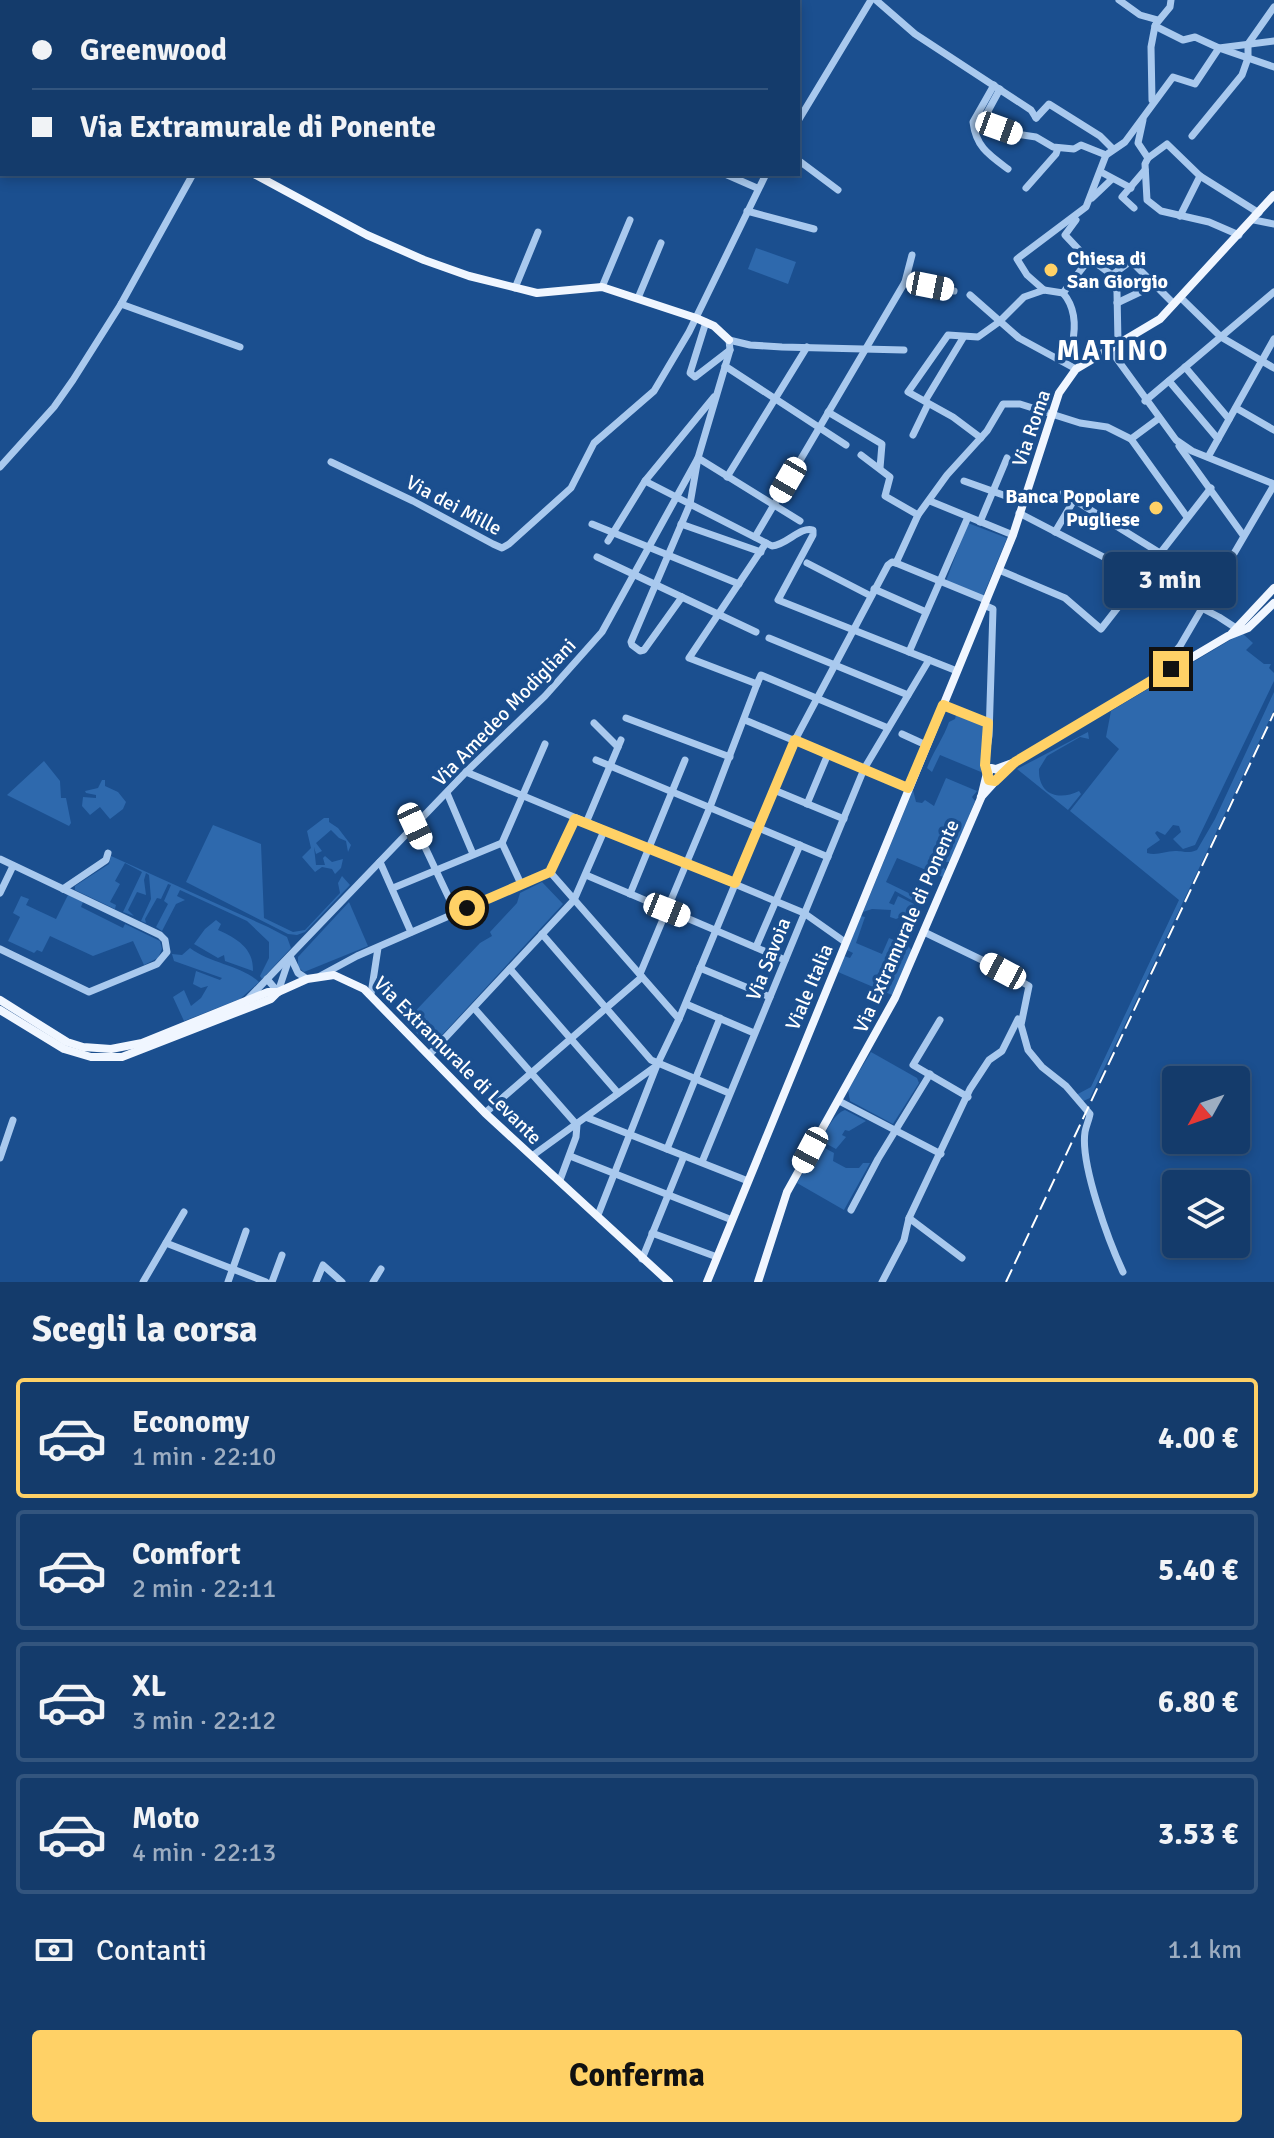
<!DOCTYPE html>
<html lang="it">
<meta charset="utf-8">
<style>
:root{--surface:#143b6b;--page:#214673;--text:#f1f3f6;--muted:#9dadc1;--line:#33557e;--accent:#ffd166}
body{margin:0;font-family:Signika,sans-serif;background:var(--page);color:var(--text);height:100vh;display:flex;flex-direction:column;font-size:30px;white-space:nowrap}
*{box-sizing:border-box;margin:0}
p{font-size:26px;color:var(--muted)}
.icon{flex:none;width:44px;height:44px;fill:none;stroke:currentColor;stroke-width:2;stroke-linecap:round;stroke-linejoin:round}
.map{position:relative;height:1282px;overflow:hidden}
.side{display:flex;flex-direction:column;background:var(--surface);flex:1}
.side>*{flex:none}
.hud{position:absolute;left:0px;top:0px;width:800px;height:176px;box-shadow:0 4px 12px #0003,0 0 0 2px var(--line);display:grid;align-content:center;height:176px;padding:0 32px;background:var(--surface)}
.needle{width:52px;rotate:230deg}
.controls{position:absolute;left:1162px;top:1066px;display:grid;gap:16px}
.controls a{display:grid;place-items:center;width:88px;height:88px;border-radius:8px;background:var(--surface);box-shadow:0 4px 12px #0003,0 0 0 2px var(--line);font-size:40px}
.end{position:absolute;width:36px;height:36px;margin:-18px;border:10px solid #ffd166;background:#111;box-shadow:0 0 0 4px #111}
.from{border-radius:50%}
.bubble{position:absolute;height:56px;border-radius:8px;background:var(--surface);box-shadow:0 4px 12px #0003,0 0 0 2px var(--line);font-size:26px;font-weight:700;line-height:56px;text-align:center}
.car{position:absolute;width:24px;height:48px;margin:-24px -12px;border-radius:10px;box-shadow:0 0 6px 2px #0007;background:linear-gradient(#fff 24%,#345 0 40%,#fff 0 76%,#345 0 86%,#fff 0)}
.hud b{display:flex;align-items:center;gap:28px;height:76px;font-size:30px}
.hud b+b{border-top:2px solid var(--line)}
.hud i{width:20px;height:20px;background:var(--text)}
ul{padding:0;list-style:none}
li{display:flex;align-items:center;gap:24px;height:120px;margin:0 16px 12px;padding:0 16px;border:4px solid var(--line);border-radius:8px}
li div{flex:1}
li b{display:block;font-size:30px}
li em{font-style:normal;font-weight:700}
li.active{border-color:var(--accent)}
li>.icon{width:72px;height:72px;stroke-width:1.5}
h2{padding:0 32px;font-size:36px;line-height:96px}
.pay{display:flex;align-items:center;gap:20px;height:88px;padding:0 32px;font-size:30px}
.pay p{margin-inline-start:auto}
.cta{display:flex;gap:16px;margin-top:auto;padding:16px 32px}
.cta a{flex:1;height:92px;border-radius:8px;background:var(--accent);color:#111;font-size:32px;font-weight:700;line-height:92px;text-align:center}
.map>svg:first-child{display:block}
.green{fill:#2e69ad}
.lines{fill:none;stroke-linecap:round;stroke-linejoin:round}
.minor{stroke:#a9c9ee;stroke-width:7}
.major{stroke:#f0f6ff;stroke-width:8}
.rail{stroke:#fff;stroke-width:2;stroke-dasharray:14 6;stroke-linecap:butt}
.route{stroke:#ffd166;stroke-width:10}
.poi-dot{fill:#ffd166;stroke:#1b4f8f;stroke-width:3}
.labels{text-anchor:middle;stroke-width:7;stroke-linejoin:round;paint-order:stroke}
.poi-label{font-size:20px;font-weight:bold;fill:#fff;stroke:#1b4f8f;text-anchor:start}
.street-label{font-size:20px;fill:#fff;stroke:#1b4f8f}
.district-label{font-size:28px;font-weight:bold;letter-spacing:2px;fill:#fff;stroke:#1b4f8f}
</style>
<div class="map">
<svg width="1274" height="1282" viewBox="0 0 1274 1282">
<rect width="100%" height="100%" fill="#1b4f8f"/>
<g class="green">
<path d="M756,248L796,262L788,284L748,269Z"/>
<path d="M968,523L1007,538L983,596L946,581Z"/>
<path d="M1242,633L1253,643L1246,650L1264,664H1271L1269,668L1274,673V681L1195,845L1183,849L1173,839L1181,832L1179,826L1173,825L1165,835L1157,831L1155,833L1160,840L1147,849V853C1157,856 1165,851 1175,851C1185,851 1187,854 1197,850L1215,819L1274,692V710L1090,1098L1081,1102L1076,1095L1091,1087L1179,900L1070,811L1119,749L1106,737L1111,711Z"/>
<path d="M956,715L980,724L984,728L981,772L940,755L932,772L927,768C933,752 943,739 949,722L955,719Z"/>
<path d="M1088,732L1089,739L1080,737L1047,756L1039,769C1038,795 1059,801 1079,791L1081,794L1068,810L1017,769Z"/>
<path d="M44,761L60,781L61,798H66L71,823L69,826L7,795Z"/>
<path d="M946,778L977,791L972,797L975,801L950,862H945L943,867L946,871L943,877L897,858L886,882L921,899L915,902L895,891L889,903L894,905L898,896L914,904V911L896,919L890,917L891,910L872,909L863,912L913,790L916,802L922,803L925,800L934,806Z"/>
<path d="M102,780H105V786L118,792L126,802L123,809L110,819L100,807L90,815L82,806L83,797L96,798V795L86,793L85,791L98,788Z"/>
<path d="M324,818H329V822L338,828L351,845L348,852L346,841L339,838L331,830L316,843L322,851L316,854L314,847L316,865H325L323,858L325,856L332,862L343,859L341,868L335,874L332,869L322,867L315,872L302,857L311,848L307,831Z"/>
<path d="M213,825L261,844L264,918L293,932L305,930L340,893L338,883L342,876L350,885L305,932L297,935L288,934L186,882Z"/>
<path d="M111,856L268,927L287,937L291,948L262,979L260,976L269,958V942L247,921L180,890L177,896L185,900L176,904L162,931L156,927L168,904L164,901L171,885L168,884L161,899L157,898L145,919L146,923L141,921L151,899L149,875L146,873L144,880L146,895L137,892L128,910L134,916L123,912L142,872L125,863L115,881L120,884L110,902L116,905L115,909L75,890V886L109,864Z"/>
<path d="M542,882L563,904L431,1047L405,1022L480,943L492,936L490,932L517,903L520,893Z"/>
<path d="M68,895L83,902L81,907L123,928L125,924L160,941L162,949L158,958L144,965L133,941L93,956L50,936L42,952L37,950L34,953L8,941L20,917L13,913L21,896L29,899L26,905L56,919Z"/>
<path d="M349,902L368,946L304,972L298,967V957Z"/>
<path d="M861,916L865,917L856,943L882,954L889,938L908,946L912,950L892,995L838,972L844,956L850,958L853,953L847,950Z"/>
<path d="M216,920L221,924L218,930C236,938 254,948 253,971L225,961L224,955L218,958L194,944L205,929Z"/>
<path d="M190,948C211,964 241,965 259,982L240,999L184,1021L173,997L184,990L191,1006L201,998L208,986L201,988L193,984L196,971L220,980L222,978L174,961L172,954L182,955Z"/>
<path d="M871,1052L917,1078L919,1083L893,1124L850,1101L848,1090Z"/>
<path d="M845,1110L866,1121L849,1131L845,1130L842,1135L846,1137L836,1149L823,1142C824,1132 835,1113 845,1110Z"/>
<path d="M821,1146L834,1153L833,1161L846,1168H859L863,1163H870L844,1210L797,1183L816,1151Z"/>
</g>
<g class="lines">
<g class="minor">
<path d="M876,0L915,34L1031,110L1036,118"/>
<path d="M1119,0L1140,15L1158,20"/>
<path d="M181,2L182,0"/>
<path d="M1156,24L1170,7L1171,0"/>
<path d="M1155,26L1183,40L1195,37L1219,48L1274,41"/>
<path d="M994,85L973,122C976,147 989,155 1008,169"/>
<path d="M1000,89L982,122L1016,134L1036,137L1053,147L1074,149L1081,145L1106,155"/>
<path d="M1152,100L1151,47L1155,26"/>
<path d="M1036,118L1049,104L1100,136L1113,149"/>
<path d="M1143,120L1138,143L1148,158L1167,144L1200,176L1259,213"/>
<path d="M798,121L871,0"/>
<path d="M1192,136L1242,75L1248,58V44L1274,7"/>
<path d="M1148,158L1145,164L1147,200L1161,211L1209,222L1239,235"/>
<path d="M798,160L838,190"/>
<path d="M1101,172L1131,188"/>
<path d="M725,174L757,188"/>
<path d="M1026,188L1056,154L1058,148"/>
<path d="M1092,198L1112,179"/>
<path d="M1134,208L1122,197L1145,170"/>
<path d="M747,211L814,229"/>
<path d="M1180,216L1200,176"/>
<path d="M1076,220L1065,235L1081,252L1112,275"/>
<path d="M1254,220L1274,224"/>
<path d="M1112,275L1131,261L1174,304"/>
<path d="M1112,275L1117,292L1118,343"/>
<path d="M905,282L954,291"/>
<path d="M602,287L630,220"/>
<path d="M515,288L538,232"/>
<path d="M1044,290L1027,275L1017,259L1086,207L1106,155L1125,142L1173,77L1195,84L1219,48L1274,67"/>
<path d="M1063,293C1076,308 1076,327 1072,345L1085,363"/>
<path d="M1063,293L1090,258"/>
<path d="M970,295L1019,338L1076,369"/>
<path d="M638,298L661,243"/>
<path d="M1181,298L1221,337L1274,368"/>
<path d="M1117,303L1155,285"/>
<path d="M121,304L240,347"/>
<path d="M706,322L690,373L695,377L730,350"/>
<path d="M1109,348L1176,440L1192,451L1274,484"/>
<path d="M904,350L782,347L750,345L729,340L730,350L698,458L690,504L772,546C787,545 800,526 813,530V535L778,600L957,671"/>
<path d="M725,366L846,445"/>
<path d="M1185,367L1229,419"/>
<path d="M1169,381L1218,439"/>
<path d="M925,401L963,338"/>
<path d="M1145,401L1274,292"/>
<path d="M1236,408L1274,430"/>
<path d="M828,412L882,444L880,468"/>
<path d="M913,435L928,404"/>
<path d="M981,438L953,417L908,392L948,335L978,337L999,322L1024,297L1044,290L1063,293"/>
<path d="M1131,439L1158,419"/>
<path d="M1179,446L1243,535"/>
<path d="M861,455L890,477L885,496L918,515"/>
<path d="M1208,457L1274,339"/>
<path d="M331,462L413,501L493,544L502,548L509,544L571,488L594,443L654,391L689,332L766,174"/>
<path d="M0,467L54,407L73,380L121,304L193,174"/>
<path d="M727,477L807,347"/>
<path d="M645,481L690,504L631,642L632,645L640,651L644,650L682,597"/>
<path d="M964,481L1023,502"/>
<path d="M1063,493L1160,553"/>
<path d="M930,501L1013,535"/>
<path d="M1019,513L1219,617L1239,630"/>
<path d="M980,522L1007,458"/>
<path d="M592,524L739,584"/>
<path d="M681,524L761,552"/>
<path d="M1055,532L1074,500"/>
<path d="M755,537L905,282L912,255"/>
<path d="M608,541L645,481L714,397"/>
<path d="M766,543L689,658L757,684L761,675L888,728"/>
<path d="M597,557L756,632"/>
<path d="M807,563L871,596"/>
<path d="M896,563L986,600"/>
<path d="M999,570L1065,598L1101,629L1211,488"/>
<path d="M874,589L926,612"/>
<path d="M984,605L993,609L989,736L985,761L987,773"/>
<path d="M769,638L908,695"/>
<path d="M909,652L968,517"/>
<path d="M1150,681L1180,646L1274,485"/>
<path d="M943,705L988,723"/>
<path d="M626,718L730,757"/>
<path d="M745,720L908,788"/>
<path d="M594,723L618,747"/>
<path d="M902,734L926,745"/>
<path d="M596,760L828,857"/>
<path d="M466,772L804,913L845,942"/>
<path d="M774,790L844,819"/>
<path d="M447,793L473,854"/>
<path d="M807,804L828,754"/>
<path d="M586,823L621,740"/>
<path d="M415,826L456,913"/>
<path d="M502,843L521,884"/>
<path d="M0,859L160,935L165,940L167,952L157,964L89,992L0,949"/>
<path d="M380,862L411,932"/>
<path d="M550,872L679,1019"/>
<path d="M550,872L575,819"/>
<path d="M586,875L785,960"/>
<path d="M393,888L502,843L545,744"/>
<path d="M63,889L106,860L108,853"/>
<path d="M0,893L13,866"/>
<path d="M630,894L685,760"/>
<path d="M924,932L984,961L1029,986L1021,1025L1028,1050L1042,1067L1066,1086L1090,1114C1089,1120 1086,1126 1085,1132C1080,1164 1109,1242 1123,1272"/>
<path d="M542,934L651,1060L729,1093"/>
<path d="M756,947L800,845"/>
<path d="M290,956L298,973L307,979"/>
<path d="M700,968L770,997"/>
<path d="M510,969L618,1093"/>
<path d="M640,974L710,807L757,684"/>
<path d="M320,976L357,956L550,872"/>
<path d="M267,979L278,992L288,962"/>
<path d="M371,994L378,948"/>
<path d="M247,1000L466,772L545,696L602,632L698,458L800,521"/>
<path d="M686,1004L754,1033"/>
<path d="M474,1008L577,1125L576,1137L560,1180"/>
<path d="M940,1020L913,1065L968,1097"/>
<path d="M430,1054L574,900L604,831"/>
<path d="M839,1101L941,1154"/>
<path d="M485,1113L642,977"/>
<path d="M588,1118L748,1181"/>
<path d="M667,1149L720,1018"/>
<path d="M532,1156L656,1066"/>
<path d="M570,1156L732,1220"/>
<path d="M0,1158L13,1120"/>
<path d="M702,1162L864,769L929,660"/>
<path d="M851,1210L878,1159L930,1074"/>
<path d="M598,1215L657,1065L679,1019L795,740L888,565L892,562L896,563L918,515L947,475L987,431L1003,404H1020L1080,423L1107,427L1131,439L1187,517"/>
<path d="M909,1218L970,1089L989,1060L1002,1051L1018,1019"/>
<path d="M652,1233L717,1257"/>
<path d="M166,1243L266,1282"/>
<path d="M642,1259L684,1156"/>
<path d="M143,1282L184,1212"/>
<path d="M228,1282L246,1231"/>
<path d="M272,1282L282,1255"/>
<path d="M316,1282L323,1265L342,1282"/>
<path d="M373,1282L381,1269"/>
<path d="M882,1282L904,1240L909,1218L962,1258"/>
</g>
<g class="major">
<path d="M419,2L424,0"/>
<path d="M0,80L2,81"/>
<path d="M254,174L367,235L424,260L469,276L537,293L602,287L696,318L714,326L729,340"/>
<path d="M1232,633L1274,588"/>
<path d="M996,769L1015,762L1228,636L1248,628L1274,603"/>
<path d="M981,797L1000,776L999,770L991,768L987,777L995,781"/>
<path d="M0,1000L67,1042L83,1047L111,1049L142,1043L268,992H278"/>
<path d="M0,1010L64,1049L91,1057H122L271,999L278,992L307,979L334,975L364,989L485,1113L669,1282"/>
<path d="M707,1282L1013,535L1059,393L1076,369L1160,319L1274,195"/>
<path d="M758,1282L787,1192L895,998L981,798L987,773"/>
</g>
<path class="rail" d="M1006,1282L1274,713"/>
</g>
<g class="lines">
<path class="route" d="M467,908L550,872L575,819L735,883L795,740L908,788L943,705L988,723L985,765L989,780L995,781L1015,762L1171,669"/>
</g>
<g class="poi-dot">
<circle cx="1051" cy="270" r="8"/>
<circle cx="1156" cy="508" r="8"/>
</g>
<g class="labels">
<g class="poi-label">
<text x="1067" y="265">Chiesa di<tspan x="1067" dy="23">San Giorgio</tspan></text>
<text x="1140" y="503" text-anchor="end">Banca Popolare<tspan x="1140" dy="23">Pugliese</tspan></text>
</g>
<g class="street-label">
<text transform="translate(1031 428) rotate(-71)" y="7">Via Roma</text>
<text transform="translate(454 505) rotate(28)" y="7">Via dei Mille</text>
<text transform="translate(504 712) rotate(-46)" y="7">Via Amedeo Modigliani</text>
<text transform="translate(906 926) rotate(-66)" y="7">Via Extramurale di Ponente</text>
<text transform="translate(768 959) rotate(-68)" y="7">Via Savoia</text>
<text transform="translate(809 987) rotate(-67)" y="7">Viale Italia</text>
<text transform="translate(458 1060) rotate(45)" y="7">Via Extramurale di Levante</text>
</g>
<g class="district-label">
<text x="1113" y="360">MATINO</text>
</g>
</g>
</svg>
<div class="controls">
<a><svg class="needle" viewBox="-14 -14 28 28"><path d="M0-13l5 13h-10z" fill="#e53935"/><path d="M0 13l5-13h-10z" fill="#9dadc1"/></svg></a>
<a><svg class="icon" aria-label="layers" viewBox="0 0 24 24"><path d="M12 4l9 5-9 5-9-5zM3 14l9 5 9-5"/></svg></a>
</div>
<i class="end from" style="left:467px;top:908px"></i>
<i class="end" style="left:1171px;top:669px"></i>
<div class="bubble" style="left:1104px;top:552px;width:132px">3 min</div>
<i class="car" style="left:999px;top:128px;rotate:110deg"></i>
<i class="car" style="left:930px;top:286px;rotate:101deg"></i>
<i class="car" style="left:788px;top:480px;rotate:210deg"></i>
<i class="car" style="left:415px;top:826px;rotate:155deg"></i>
<i class="car" style="left:667px;top:910px;rotate:112deg"></i>
<i class="car" style="left:1003px;top:971px;rotate:298deg"></i>
<i class="car" style="left:810px;top:1150px;rotate:208deg"></i>
<div class="hud">
<b><i class="from"></i>Greenwood</b>
<b><i></i>Via Extramurale di Ponente</b>
</div>
</div>
<section class="side">
<h2>Scegli la corsa</h2>
<ul>
<li class="active"><svg class="icon" aria-label="car" viewBox="0 0 24 24"><path d="M5 17H2v-5l4-1 3-4h7l3 4 3 1v5h-3M9 17h6M6 11h13"/><circle cx="7" cy="17" r="2"/><circle cx="17" cy="17" r="2"/></svg><div><b>Economy</b><p>1 min · 22:10</p></div><em>4.00 €</em></li>
<li><svg class="icon" aria-label="car" viewBox="0 0 24 24"><path d="M5 17H2v-5l4-1 3-4h7l3 4 3 1v5h-3M9 17h6M6 11h13"/><circle cx="7" cy="17" r="2"/><circle cx="17" cy="17" r="2"/></svg><div><b>Comfort</b><p>2 min · 22:11</p></div><em>5.40 €</em></li>
<li><svg class="icon" aria-label="car" viewBox="0 0 24 24"><path d="M5 17H2v-5l4-1 3-4h7l3 4 3 1v5h-3M9 17h6M6 11h13"/><circle cx="7" cy="17" r="2"/><circle cx="17" cy="17" r="2"/></svg><div><b>XL</b><p>3 min · 22:12</p></div><em>6.80 €</em></li>
<li><svg class="icon" aria-label="car" viewBox="0 0 24 24"><path d="M5 17H2v-5l4-1 3-4h7l3 4 3 1v5h-3M9 17h6M6 11h13"/><circle cx="7" cy="17" r="2"/><circle cx="17" cy="17" r="2"/></svg><div><b>Moto</b><p>4 min · 22:13</p></div><em>3.53 €</em></li>
</ul>
<div class="pay"><svg class="icon" aria-label="cash" viewBox="0 0 24 24"><path d="M3 7h18v10H3z"/><circle cx="12" cy="12" r="2"/></svg>Contanti<p>1.1 km</p></div>
<div class="cta"><a>Conferma</a></div>
</section>
